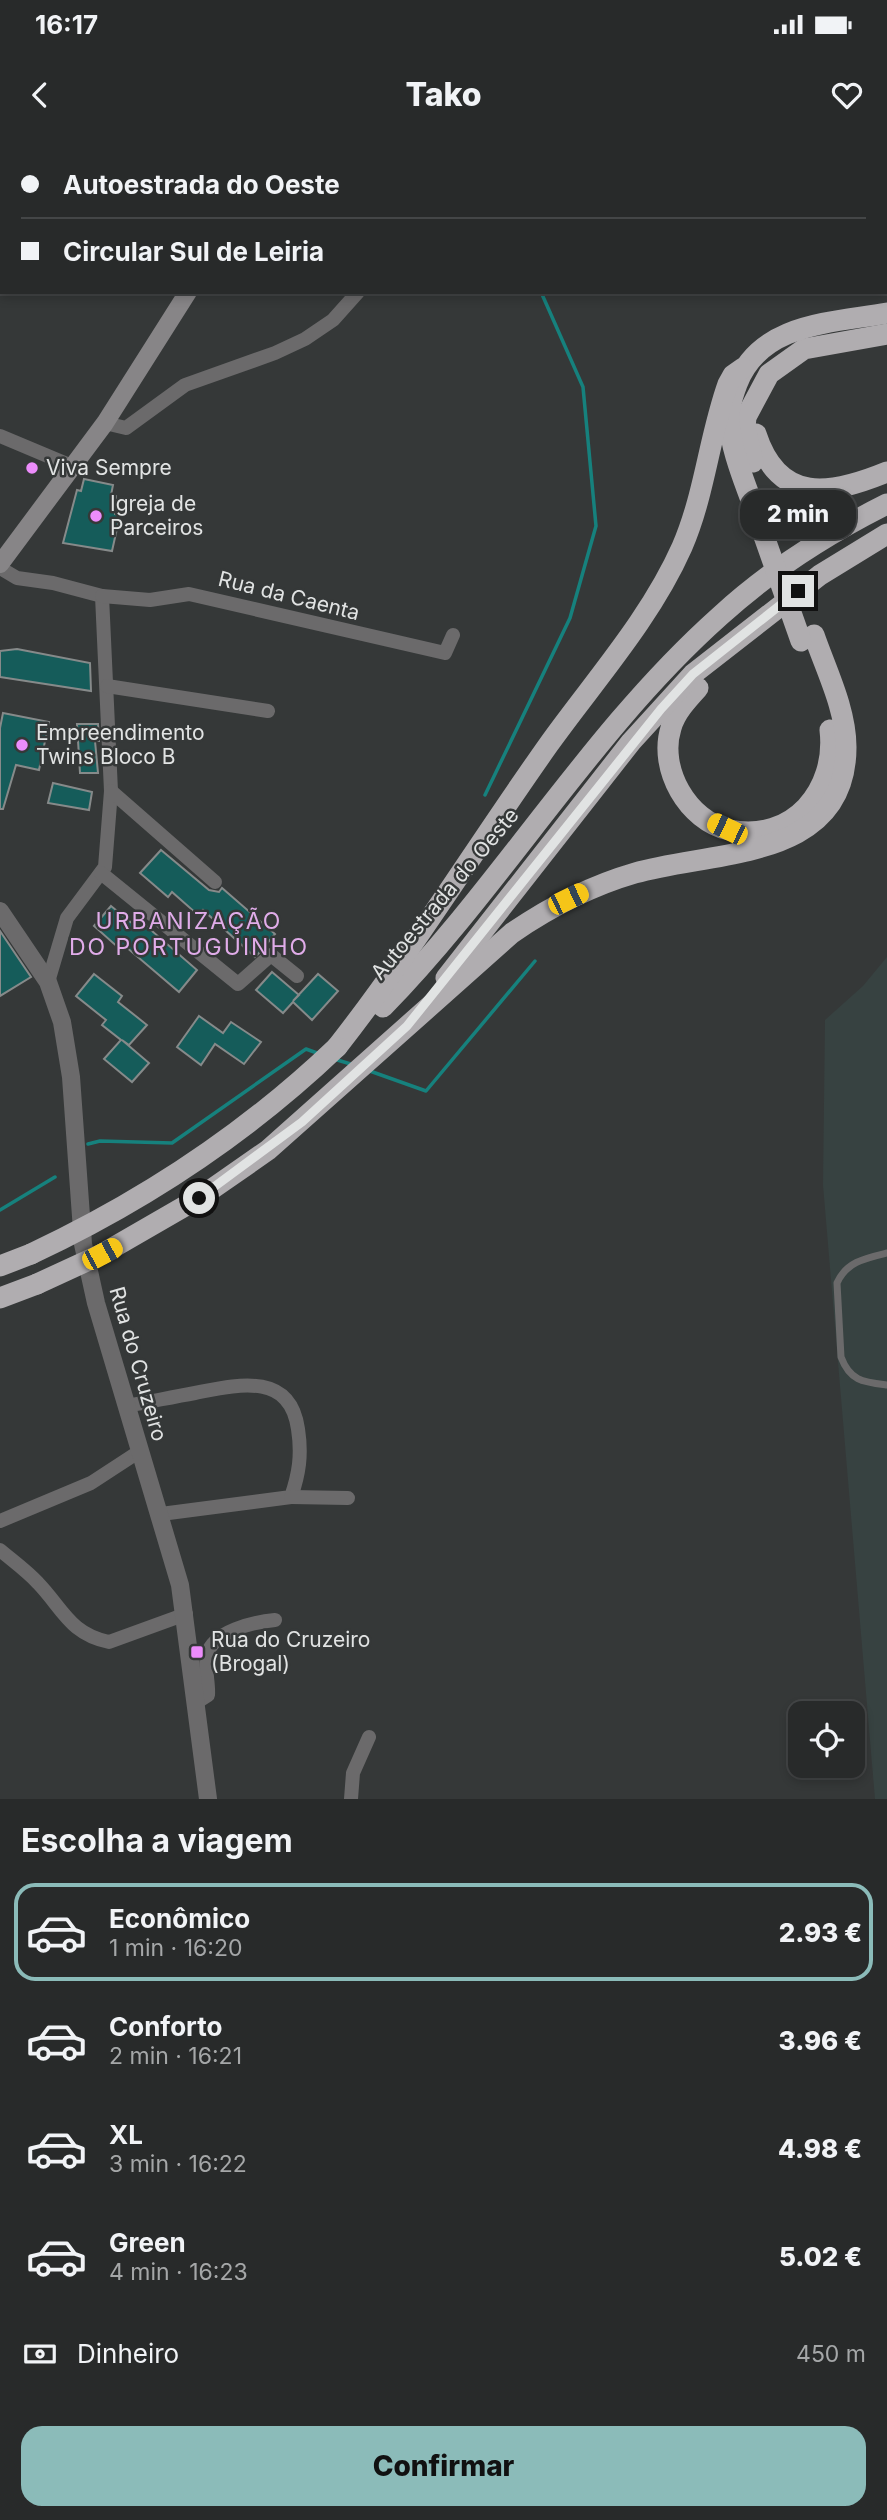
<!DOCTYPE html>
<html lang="pt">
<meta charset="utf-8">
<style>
:root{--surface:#282a2a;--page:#303232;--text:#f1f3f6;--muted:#a5a7a8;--line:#444647;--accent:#8bbbb9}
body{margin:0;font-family:Inter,sans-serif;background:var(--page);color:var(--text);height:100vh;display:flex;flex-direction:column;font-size:26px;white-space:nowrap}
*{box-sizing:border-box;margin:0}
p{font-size:23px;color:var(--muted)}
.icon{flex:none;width:38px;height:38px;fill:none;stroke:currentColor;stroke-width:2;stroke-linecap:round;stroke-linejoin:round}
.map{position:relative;height:1659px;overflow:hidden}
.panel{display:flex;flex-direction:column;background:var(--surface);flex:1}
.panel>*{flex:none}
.banner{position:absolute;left:0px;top:0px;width:887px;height:154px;box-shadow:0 4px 10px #0003,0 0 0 2px var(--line);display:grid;align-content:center;height:154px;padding:0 21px;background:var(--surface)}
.fabs{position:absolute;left:788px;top:1561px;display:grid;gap:14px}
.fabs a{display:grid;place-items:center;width:77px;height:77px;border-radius:14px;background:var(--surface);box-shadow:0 4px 10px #0003,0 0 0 2px var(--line);font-size:35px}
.end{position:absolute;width:32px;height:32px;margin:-16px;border:9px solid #e1e3e3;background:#111;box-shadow:0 0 0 4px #111}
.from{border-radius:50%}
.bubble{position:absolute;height:49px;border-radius:21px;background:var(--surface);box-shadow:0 4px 10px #0003,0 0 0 2px var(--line);font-size:23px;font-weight:800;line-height:49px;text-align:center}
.car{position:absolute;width:21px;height:42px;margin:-21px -10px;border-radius:9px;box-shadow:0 0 5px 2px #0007;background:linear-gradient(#f5c518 24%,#345 0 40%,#f5c518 0 76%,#345 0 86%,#f5c518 0)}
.banner b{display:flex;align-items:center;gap:24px;height:66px;font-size:26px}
.banner b+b{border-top:2px solid var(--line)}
.banner i{width:18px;height:18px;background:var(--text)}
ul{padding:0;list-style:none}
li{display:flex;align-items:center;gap:21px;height:98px;margin:0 14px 10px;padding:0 7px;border:4px solid transparent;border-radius:21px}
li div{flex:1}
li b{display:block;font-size:26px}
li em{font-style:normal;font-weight:800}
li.on{border-color:var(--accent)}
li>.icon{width:63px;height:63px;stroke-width:1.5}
h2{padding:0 21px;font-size:32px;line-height:84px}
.pay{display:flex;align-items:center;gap:18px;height:77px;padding:0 21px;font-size:26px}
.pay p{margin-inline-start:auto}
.action{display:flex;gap:14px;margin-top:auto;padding:14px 21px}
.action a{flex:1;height:80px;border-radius:21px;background:var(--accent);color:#111;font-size:28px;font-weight:800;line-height:80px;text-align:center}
.status{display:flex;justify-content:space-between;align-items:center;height:49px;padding:0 35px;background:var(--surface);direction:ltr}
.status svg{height:19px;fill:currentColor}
header{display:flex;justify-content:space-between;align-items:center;height:91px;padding:0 21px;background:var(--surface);font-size:32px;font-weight:800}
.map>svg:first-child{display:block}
.built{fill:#374241}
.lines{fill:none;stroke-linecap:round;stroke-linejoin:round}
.stream{stroke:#16817d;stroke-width:3.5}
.building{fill:#155c5a;stroke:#868a8a;stroke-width:2}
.service{stroke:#6b6a6b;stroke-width:7}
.minor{stroke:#6b6a6b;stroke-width:14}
.tertiary{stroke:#6b6a6b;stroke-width:18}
.secondary{stroke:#878587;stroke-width:18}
.motorway{stroke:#b0adb0;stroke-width:21}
.motorway-bridge{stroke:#b0adb0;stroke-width:21}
.route{stroke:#e1e3e3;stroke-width:9}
.poi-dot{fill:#ec8cfb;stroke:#353838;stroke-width:2.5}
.labels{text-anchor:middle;stroke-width:5;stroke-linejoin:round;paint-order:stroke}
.poi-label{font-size:21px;fill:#e1e3e3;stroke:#353838;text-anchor:start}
.street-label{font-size:21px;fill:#e1e3e3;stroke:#353838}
.neighbourhood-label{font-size:23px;letter-spacing:2px;fill:#e0ace9;stroke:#353838}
</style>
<div class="status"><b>16:17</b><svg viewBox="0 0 49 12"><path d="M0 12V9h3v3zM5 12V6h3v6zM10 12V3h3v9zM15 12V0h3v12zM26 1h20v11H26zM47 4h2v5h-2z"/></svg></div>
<header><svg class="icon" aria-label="back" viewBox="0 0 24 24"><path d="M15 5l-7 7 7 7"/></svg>Tako<svg class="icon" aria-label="heart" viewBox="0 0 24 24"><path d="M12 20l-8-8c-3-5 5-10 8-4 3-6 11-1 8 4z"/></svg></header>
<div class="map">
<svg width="887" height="1659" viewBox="0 0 887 1659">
<rect width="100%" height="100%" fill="#353838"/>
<path class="built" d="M887,817V1659H875L823,1045L825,880L863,846Z"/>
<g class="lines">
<g class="stream">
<path d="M524,2V0"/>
<path d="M485,655L570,478L596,386L583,247L541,152"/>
<path d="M334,919L354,925"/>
<path d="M367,930L426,951L535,821"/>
<path d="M88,1004L100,1001L172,1003L306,909L317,913"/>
<path d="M0,1070L55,1037"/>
</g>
</g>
<g class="building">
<path d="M84,339L113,345L111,355L116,356L115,374L120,375L112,411L63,403L77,350L81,351Z"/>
<path d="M17,509L90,523L91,551L0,537V511Z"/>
<path d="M3,573L49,582L39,630L16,625L3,669H0V588Z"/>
<path d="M77,584H98L99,601H95L98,633H80Z"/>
<path d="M53,643L92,652L89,670L48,663Z"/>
<path d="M161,710L209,750L219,752L222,748L275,794L259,813L255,817L203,770L198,775L172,752L168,757L140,733Z"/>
<path d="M111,766L139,789L144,784L197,830L179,852L125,806L121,810L94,786Z"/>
<path d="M0,791L31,837L0,856Z"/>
<path d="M272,832L299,855L293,861L318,834L338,851L312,880L293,862L283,873L256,850Z"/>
<path d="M94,834L122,856L118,862L147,885L129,905L122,900L149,923L132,942L104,919L121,900L102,885L106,880L76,856Z"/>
<path d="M199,876L223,893L231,882L261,902L244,924L215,904L201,925L177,907Z"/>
</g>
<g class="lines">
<path class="service" d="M887,1113C866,1118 846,1122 837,1143L841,1217C850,1241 863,1242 887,1245"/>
<g class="minor">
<path d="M686,2V0"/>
<path d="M0,132L2,129"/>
<path d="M105,283L126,288L185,245L275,213L305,199L333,180L358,152"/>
<path d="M0,296L74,327"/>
<path d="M0,428L17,438L53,443L102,456L111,651L105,727L67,778L48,842"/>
<path d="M102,456L150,460L189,454L445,513L453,495"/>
<path d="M107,546L268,571"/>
<path d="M111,651L215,742"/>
<path d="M101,733L238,844L271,815L297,836"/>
<path d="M126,1266C149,1262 172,1257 195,1253C236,1245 290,1231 298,1289C302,1315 299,1334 291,1357L161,1374"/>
<path d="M291,1357L348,1358"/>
<path d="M0,1381L91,1343L140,1311"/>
<path d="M0,1410C13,1421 27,1431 38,1443C63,1469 70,1494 109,1502L186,1474"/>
<path d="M197,1562L208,1555C209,1542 204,1528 207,1515C213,1491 254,1482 275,1480"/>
<path d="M351,1659L353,1633L369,1597"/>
</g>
<path class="tertiary" d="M0,771L48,842L62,882L71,937L83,1104L96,1163L180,1445L208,1659"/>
<g class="secondary">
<path d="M302,2L303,0"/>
<path d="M0,424L105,283L188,152"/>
</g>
<g class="motorway">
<path d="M756,294C779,365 831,355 887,332"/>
<path d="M753,322L745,288L746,277L769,234L804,209L887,194"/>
<path d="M759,382C749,353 735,322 730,291C727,274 731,260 737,244C760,183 831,183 887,173"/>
<path d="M698,548C687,560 675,573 671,588C658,629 688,681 729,690C793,703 837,650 830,590"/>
<path d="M446,838L631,602L693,534L820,435L887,394"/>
<path d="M383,867C503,744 591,591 720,476C768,432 829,393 887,364"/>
<path d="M337,907C413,810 478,704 549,604C595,540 650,479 682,407C705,354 709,297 728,244L733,235L743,228"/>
<path d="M102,1114L199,1058L268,1010L512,793C550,767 590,746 635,733C713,710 846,722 846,607C846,569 826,530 814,495"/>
<path d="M0,1126L31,1114"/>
<path d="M0,1158L37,1144"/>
</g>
<g class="motorway-bridge">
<path d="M759,382L801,501"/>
<path d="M31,1114C144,1061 247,993 337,907"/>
<path d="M37,1144L102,1114"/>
</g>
</g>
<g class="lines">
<path class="route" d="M199,1058L302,982L407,886L661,569L693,534L798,451"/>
</g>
<g class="poi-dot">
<circle cx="32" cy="328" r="7"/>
<circle cx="96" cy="376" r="7"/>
<circle cx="22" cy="605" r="7"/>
<rect x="190" y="1505" width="14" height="14" rx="3.5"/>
</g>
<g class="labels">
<g class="poi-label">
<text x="46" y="335">Viva Sempre</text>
<text x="110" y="371">Igreja de<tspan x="110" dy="24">Parceiros</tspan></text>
<text x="36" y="600">Empreendimento<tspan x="36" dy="24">Twins Bloco B</tspan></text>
<text x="211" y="1507">Rua do Cruzeiro<tspan x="211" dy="24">(Brogal)</tspan></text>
</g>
<g class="street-label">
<text transform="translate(289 456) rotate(14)" y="7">Rua da Caenta</text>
<text transform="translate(445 754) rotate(-50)" y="7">Autoestrada do Oeste</text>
<text transform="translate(138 1224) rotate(74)" y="7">Rua do Cruzeiro</text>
</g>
<g class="neighbourhood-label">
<text x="189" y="789">URBANIZAÇÃO<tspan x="189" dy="26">DO PORTUGUINHO</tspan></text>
</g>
</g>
</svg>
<div class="fabs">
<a><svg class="icon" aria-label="locate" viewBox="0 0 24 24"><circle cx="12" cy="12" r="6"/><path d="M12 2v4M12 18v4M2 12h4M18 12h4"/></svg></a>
</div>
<i class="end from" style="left:199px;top:1058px"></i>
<i class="end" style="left:798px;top:451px"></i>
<div class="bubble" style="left:740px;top:350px;width:116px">2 min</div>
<i class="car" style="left:727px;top:689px;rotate:296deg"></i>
<i class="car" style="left:568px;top:759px;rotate:64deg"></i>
<i class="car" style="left:102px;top:1114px;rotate:62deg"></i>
<div class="banner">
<b><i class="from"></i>Autoestrada do Oeste</b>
<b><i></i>Circular Sul de Leiria</b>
</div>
</div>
<section class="panel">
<h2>Escolha a viagem</h2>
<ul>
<li class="on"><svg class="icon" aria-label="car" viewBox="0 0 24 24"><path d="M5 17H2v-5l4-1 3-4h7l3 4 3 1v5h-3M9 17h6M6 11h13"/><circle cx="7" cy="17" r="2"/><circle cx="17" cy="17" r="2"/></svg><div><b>Econômico</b><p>1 min · 16:20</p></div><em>2.93 €</em></li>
<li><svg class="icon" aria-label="car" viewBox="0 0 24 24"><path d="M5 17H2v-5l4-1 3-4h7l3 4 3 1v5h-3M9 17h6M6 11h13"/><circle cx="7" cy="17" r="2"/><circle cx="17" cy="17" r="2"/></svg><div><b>Conforto</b><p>2 min · 16:21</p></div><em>3.96 €</em></li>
<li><svg class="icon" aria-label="car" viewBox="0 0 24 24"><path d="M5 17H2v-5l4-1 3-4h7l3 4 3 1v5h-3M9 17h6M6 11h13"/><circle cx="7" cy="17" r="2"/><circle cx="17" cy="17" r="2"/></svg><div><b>XL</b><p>3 min · 16:22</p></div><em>4.98 €</em></li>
<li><svg class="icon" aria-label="car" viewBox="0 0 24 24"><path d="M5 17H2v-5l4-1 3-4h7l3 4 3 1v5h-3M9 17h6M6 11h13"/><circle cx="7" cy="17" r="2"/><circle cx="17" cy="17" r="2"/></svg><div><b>Green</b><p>4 min · 16:23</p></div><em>5.02 €</em></li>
</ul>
<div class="pay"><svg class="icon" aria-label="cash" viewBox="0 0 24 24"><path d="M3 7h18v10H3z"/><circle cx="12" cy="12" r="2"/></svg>Dinheiro<p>450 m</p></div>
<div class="action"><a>Confirmar</a></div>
</section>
